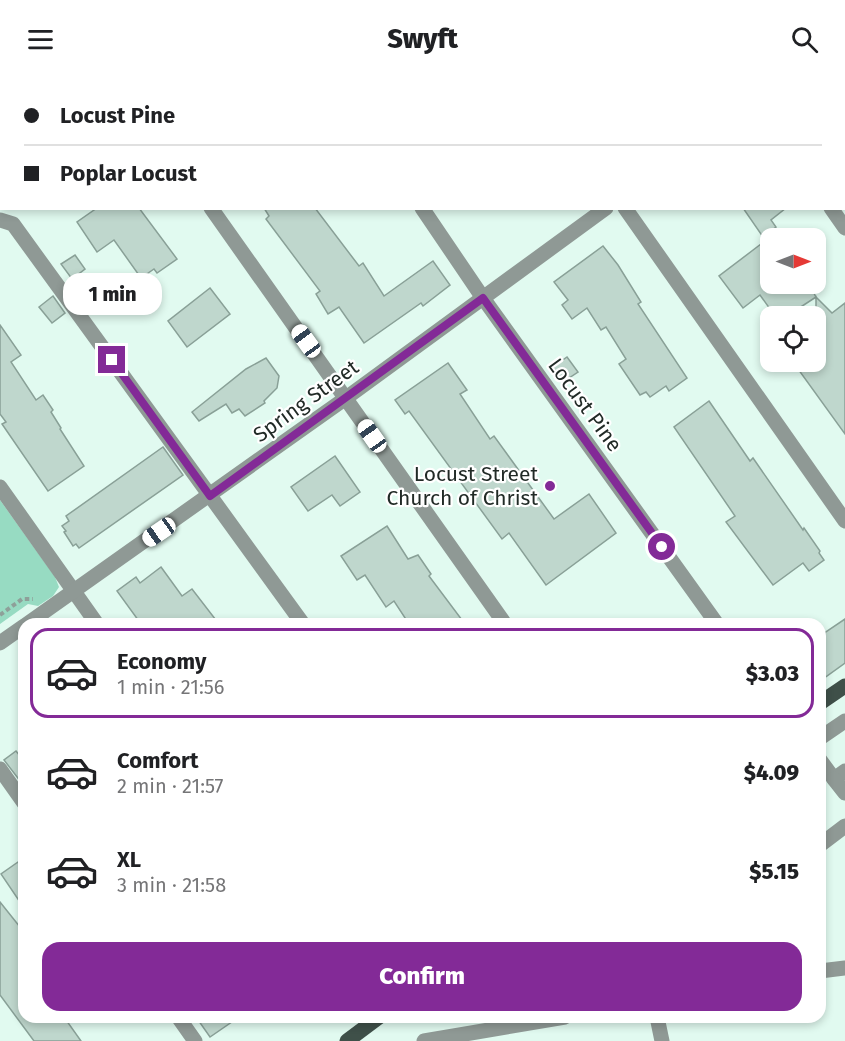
<!DOCTYPE html>
<meta charset="utf-8">
<style>
:root{--surface:#fff;--page:#f2f2f2;--text:#202124;--muted:#757577;--line:#e0e0e0;--accent:#832a97}
body{margin:0;font-family:"Fira Sans",sans-serif;background:var(--page);color:var(--text);height:100vh;display:flex;flex-direction:column;font-size:22px;white-space:nowrap}
*{box-sizing:border-box;margin:0}
p{font-size:20px;color:var(--muted)}
.icon{flex:none;width:33px;height:33px;fill:none;stroke:currentColor;stroke-width:2;stroke-linecap:round;stroke-linejoin:round}
.map{position:relative;flex:1;overflow:hidden}
.drawer{position:absolute;left:18px;top:540px;width:808px;height:405px;display:flex;flex-direction:column;background:var(--surface);border-radius:18px;box-shadow:0 3px 9px #0003}
.drawer>*{flex:none}
.guide{position:absolute;left:0px;top:0px;width:846px;height:132px;box-shadow:0 3px 9px #0003;display:grid;align-content:center;height:132px;padding:0 24px;background:var(--surface)}
.needle{width:39px;rotate:90deg}
.buttons{position:absolute;left:760px;top:150px;display:grid;gap:12px}
.buttons a{display:grid;place-items:center;width:66px;height:66px;border-radius:12px;background:var(--surface);box-shadow:0 3px 9px #0003;font-size:30px}
.end{position:absolute;width:27px;height:27px;margin:-14px;border:8px solid #832a97;background:#fff;box-shadow:0 0 0 3px #fff}
.from{border-radius:50%}
.bubble{position:absolute;height:42px;border-radius:18px;background:var(--surface);box-shadow:0 3px 9px #0003;font-size:20px;font-weight:800;line-height:42px;text-align:center}
.car{position:absolute;width:18px;height:36px;margin:-18px -9px;border-radius:8px;box-shadow:0 0 4px 2px #0007;background:linear-gradient(#fff 24%,#345 0 40%,#fff 0 76%,#345 0 86%,#fff 0)}
.guide b{display:flex;align-items:center;gap:21px;height:57px;font-size:22px}
.guide b+b{border-top:2px solid var(--line)}
.guide i{width:15px;height:15px;background:var(--text)}
ul{padding:10px 0 0;list-style:none}
li{display:flex;align-items:center;gap:18px;height:90px;margin:0 12px 9px;padding:0 12px;border:3px solid transparent;border-radius:18px}
li div{flex:1}
li b{display:block;font-size:22px}
li em{font-style:normal;font-weight:800}
li.selected{border-color:var(--accent)}
li>.icon{width:54px;height:54px;stroke-width:1.5}
.action{display:flex;gap:12px;margin-top:auto;padding:12px 24px}
.action a{flex:1;height:69px;border-radius:18px;background:var(--accent);color:#fff;font-size:24px;font-weight:800;line-height:69px;text-align:center}
header{display:flex;justify-content:space-between;align-items:center;height:78px;padding:0 24px;background:var(--surface);font-size:27px;font-weight:800}
.map>svg:first-child{display:block}
.green{fill:#97dbc2}
.building{fill:#bfd7cd;stroke:#89a097;stroke-width:1.5}
.lines{fill:none;stroke-linecap:round;stroke-linejoin:round}
.path{stroke:#8ea099;stroke-width:4;stroke-dasharray:4.5 3;stroke-linecap:butt}
.minor{stroke:#8f9995;stroke-width:15}
.major{stroke:#3f5049;stroke-width:15}
.route{stroke:#832a97;stroke-width:8}
.poi-dot{fill:#832a97;stroke:#fff;stroke-width:2}
.labels{text-anchor:middle;stroke-width:4.5;stroke-linejoin:round;paint-order:stroke}
.street-label{font-size:21px;fill:#212a26;stroke:#fff}
.poi-label{font-size:21px;fill:#212a26;stroke:#fff;text-anchor:end}
</style>
<header><svg class="icon" aria-label="menu" viewBox="0 0 24 24"><path d="M4 6h16M4 12h16M4 18h16"/></svg>Swyft<svg class="icon" aria-label="search" viewBox="0 0 24 24"><circle cx="10" cy="10" r="6"/><path d="M15 15l6 6"/></svg></header>
<div class="map">
<svg width="845" height="963" viewBox="0 0 845 963">
<rect width="100%" height="100%" fill="#e1faf0"/>
<path class="green" d="M0,422L55,499L59,509L53,518L38,528L28,526L0,546Z"/>
<g class="building">
<path d="M97,130H139L177,181L157,195L154,191L141,200L114,162L97,174L77,144Z"/>
<path d="M264,130H315L359,188L363,185L384,218L433,183L450,207L423,228L421,225L364,265L339,229L328,236L316,216L320,213L266,141L269,138Z"/>
<path d="M743,130H786L771,142L776,149L763,159Z"/>
<path d="M761,166L771,179V206H809L816,219L832,235L845,225V356L793,284H816V219L787,238H775L760,217L743,230L719,198Z"/>
<path d="M603,168L618,187L641,224L638,226L687,300L669,313L666,308L650,319L646,314L640,317L619,286L626,281L606,249L601,252L587,230L572,241L562,227L568,222L554,204Z"/>
<path d="M75,177L85,191L72,201L61,186Z"/>
<path d="M210,210L230,236L187,269L168,243Z"/>
<path d="M53,218L65,235L52,245L39,229Z"/>
<path d="M0,247L21,277L11,284L36,322L43,317L53,332L51,334L61,350L60,351L84,388L48,413L2,346L6,344L0,336Z"/>
<path d="M567,279L578,294L563,304L553,289Z"/>
<path d="M266,280L279,298L277,310L264,323L265,325L245,338L239,331L232,335L226,326L199,343L192,334L246,291Z"/>
<path d="M448,285L467,312L460,316L490,361L494,358L554,441L589,416L616,455L546,507L509,455L502,461L409,333L405,336L395,322Z"/>
<path d="M709,323L750,383L753,380L803,452L804,450L820,473L819,475L824,482L809,493L803,485L773,507L726,444L735,438L674,349Z"/>
<path d="M163,369L183,397L79,470L76,466L73,468L64,454L66,453L62,448L69,443L66,438Z"/>
<path d="M335,378L360,414L340,428L332,417L308,433L291,409Z"/>
<path d="M387,448L408,481L418,477L431,496L429,498L465,546H409L394,523L386,529L365,497L357,502L341,478Z"/>
<path d="M161,489L182,518L192,511L219,546H141L117,513L136,499L140,505Z"/>
<path d="M845,541V585L820,603V558Z"/>
<path d="M16,673L24,683V708L4,682Z"/>
<path d="M18,784L24,794V830L1,796Z"/>
<path d="M0,824L24,854V939H64L81,963H34L0,917Z"/>
<path d="M196,939H239L210,959Z"/>
</g>
<g class="lines">
<path class="path" d="M0,537L22,521H33"/>
<g class="minor">
<path d="M119,0L120,2"/>
<path d="M332,0L333,2"/>
<path d="M531,0L532,2"/>
<path d="M791,2L793,0"/>
<path d="M211,130L505,546"/>
<path d="M422,130L483,220L717,546"/>
<path d="M625,130L845,443"/>
<path d="M831,130L845,150"/>
<path d="M0,142L13,146L303,546"/>
<path d="M0,409L97,546"/>
<path d="M27,546L346,320L606,130"/>
<path d="M0,565L24,548"/>
<path d="M820,660L845,643"/>
<path d="M820,682L834,701L845,693"/>
<path d="M0,691L24,725"/>
<path d="M834,701L845,715"/>
<path d="M820,767L845,748"/>
<path d="M820,893L845,890"/>
<path d="M178,939L195,963"/>
<path d="M657,939L662,963"/>
<path d="M424,963L565,939"/>
</g>
<g class="major">
<path d="M820,625L845,608"/>
<path d="M347,963L379,939"/>
</g>
</g>
<g class="lines">
<path class="route" d="M112,282L210,418L483,220L662,469"/>
</g>
<circle class="poi-dot" cx="550" cy="408" r="6"/>
<g class="labels">
<g class="street-label">
<text transform="translate(306 323) rotate(-36)" y="7">Spring Street</text>
<text transform="translate(585 327) rotate(54)" y="7">Locust Pine</text>
</g>
<g class="poi-label">
<text x="538" y="403">Locust Street<tspan x="538" dy="24">Church of Christ</tspan></text>
</g>
</g>
</svg>
<div class="buttons">
<a><svg class="needle" viewBox="-14 -14 28 28"><path d="M0-13l5 13h-10z" fill="#e53935"/><path d="M0 13l5-13h-10z" fill="#757577"/></svg></a>
<a><svg class="icon" aria-label="locate" viewBox="0 0 24 24"><circle cx="12" cy="12" r="6"/><path d="M12 2v4M12 18v4M2 12h4M18 12h4"/></svg></a>
</div>
<i class="end from" style="left:662px;top:469px"></i>
<i class="end" style="left:112px;top:282px"></i>
<div class="bubble" style="left:63px;top:195px;width:99px">1 min</div>
<i class="car" style="left:306px;top:263px;rotate:324deg"></i>
<i class="car" style="left:372px;top:358px;rotate:325deg"></i>
<i class="car" style="left:159px;top:454px;rotate:235deg"></i>
<div class="guide">
<b><i class="from"></i>Locust Pine</b>
<b><i></i>Poplar Locust</b>
</div>
<section class="drawer">
<ul>
<li class="selected"><svg class="icon" aria-label="car" viewBox="0 0 24 24"><path d="M5 17H2v-5l4-1 3-4h7l3 4 3 1v5h-3M9 17h6M6 11h13"/><circle cx="7" cy="17" r="2"/><circle cx="17" cy="17" r="2"/></svg><div><b>Economy</b><p>1 min · 21:56</p></div><em>$3.03</em></li>
<li><svg class="icon" aria-label="car" viewBox="0 0 24 24"><path d="M5 17H2v-5l4-1 3-4h7l3 4 3 1v5h-3M9 17h6M6 11h13"/><circle cx="7" cy="17" r="2"/><circle cx="17" cy="17" r="2"/></svg><div><b>Comfort</b><p>2 min · 21:57</p></div><em>$4.09</em></li>
<li><svg class="icon" aria-label="car" viewBox="0 0 24 24"><path d="M5 17H2v-5l4-1 3-4h7l3 4 3 1v5h-3M9 17h6M6 11h13"/><circle cx="7" cy="17" r="2"/><circle cx="17" cy="17" r="2"/></svg><div><b>XL</b><p>3 min · 21:58</p></div><em>$5.15</em></li>
</ul>
<div class="action"><a>Confirm</a></div>
</section>
</div>
